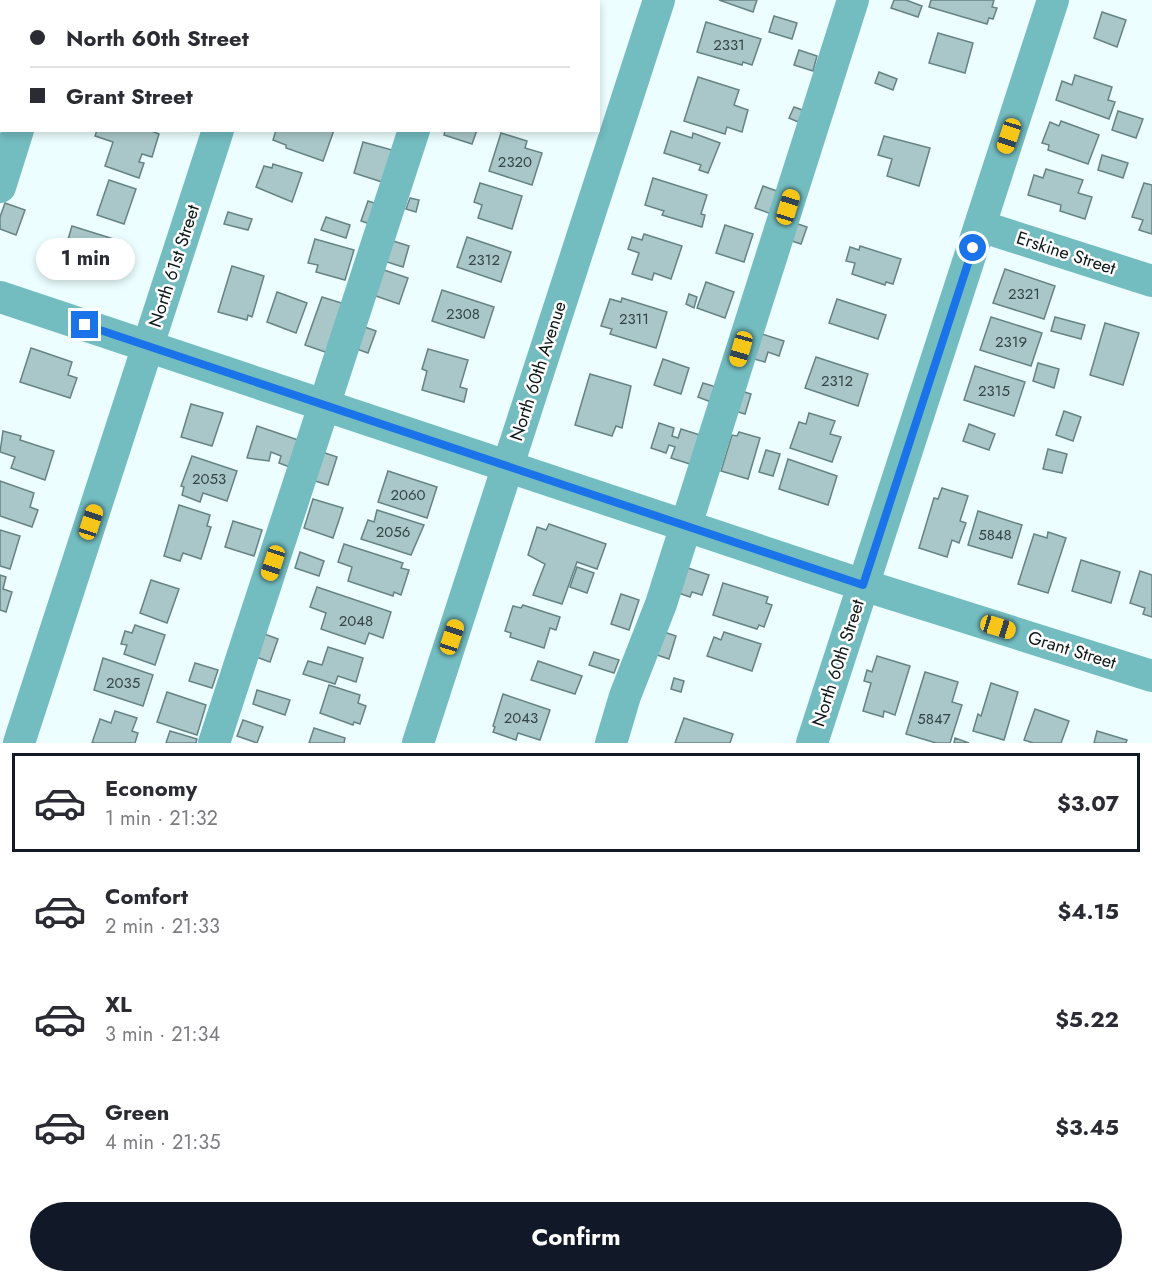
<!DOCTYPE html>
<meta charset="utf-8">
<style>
:root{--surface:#fff;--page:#f2f2f3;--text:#2b2b33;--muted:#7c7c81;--line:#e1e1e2;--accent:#111827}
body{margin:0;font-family:Jost,sans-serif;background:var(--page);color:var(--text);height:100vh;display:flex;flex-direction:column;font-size:22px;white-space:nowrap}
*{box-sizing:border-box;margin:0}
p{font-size:20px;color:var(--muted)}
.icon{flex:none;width:33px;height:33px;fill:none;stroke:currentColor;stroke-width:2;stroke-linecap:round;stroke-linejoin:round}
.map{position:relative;height:743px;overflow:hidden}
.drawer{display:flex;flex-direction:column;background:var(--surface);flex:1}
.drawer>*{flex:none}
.top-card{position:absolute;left:0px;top:0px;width:600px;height:132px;box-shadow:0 3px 9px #0003;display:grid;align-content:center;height:132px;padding:0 30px;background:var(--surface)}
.end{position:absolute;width:27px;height:27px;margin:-14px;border:8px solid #1a73e8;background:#fff;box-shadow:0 0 0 3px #fff}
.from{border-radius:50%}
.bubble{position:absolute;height:42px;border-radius:21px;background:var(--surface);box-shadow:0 3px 9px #0003;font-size:20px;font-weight:700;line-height:42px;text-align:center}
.car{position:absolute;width:18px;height:36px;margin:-18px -9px;border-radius:8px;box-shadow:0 0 4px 2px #0007;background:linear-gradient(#f5c518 24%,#345 0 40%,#f5c518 0 76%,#345 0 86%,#f5c518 0)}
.top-card b{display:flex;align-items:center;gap:21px;height:57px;font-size:22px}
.top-card b+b{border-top:2px solid var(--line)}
.top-card i{width:15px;height:15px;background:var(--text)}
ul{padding:10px 0 0;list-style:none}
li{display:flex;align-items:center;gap:18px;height:99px;margin:0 12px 9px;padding:0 18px;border:3px solid transparent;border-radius:0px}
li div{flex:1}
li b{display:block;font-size:22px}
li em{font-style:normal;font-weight:700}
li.selected{border-color:var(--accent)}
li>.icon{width:54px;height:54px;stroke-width:1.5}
.cta{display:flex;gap:12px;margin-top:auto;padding:12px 30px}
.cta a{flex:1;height:69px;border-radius:36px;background:var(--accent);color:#fff;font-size:24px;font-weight:700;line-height:69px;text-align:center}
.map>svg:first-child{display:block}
.building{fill:#a9c7c9;stroke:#668384;stroke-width:1.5}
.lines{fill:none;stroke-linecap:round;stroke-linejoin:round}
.minor{stroke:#73bcc0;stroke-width:32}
.route{stroke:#1a73e8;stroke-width:8}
.labels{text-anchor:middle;stroke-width:5;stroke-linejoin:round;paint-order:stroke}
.number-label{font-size:15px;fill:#354445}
.street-label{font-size:18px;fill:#0e1919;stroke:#fff}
</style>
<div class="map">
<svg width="1152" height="743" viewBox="0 0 1152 743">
<rect width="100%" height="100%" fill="#ecfeff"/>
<g class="building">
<path d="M21,0H51L20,2Z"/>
<path d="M359,0H394V2Z"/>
<path d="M413,0H438L412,2Z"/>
<path d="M538,0H594L593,2Z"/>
<path d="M719,0H757L753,12Z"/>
<path d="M894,0H906L922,6L918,17L891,8Z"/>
<path d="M931,0H994L992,7L997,8L993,19L989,18L987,24L929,7Z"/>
<path d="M1102,12L1126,20L1117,47L1094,38Z"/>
<path d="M774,16L797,23L792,39L769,32Z"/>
<path d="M706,22L761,39L752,65L743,62L742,65L697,52Z"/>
<path d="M938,33L973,43L965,73L929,63Z"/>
<path d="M799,50L817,56L813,71L794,65Z"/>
<path d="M879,72L897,79L893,90L875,83Z"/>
<path d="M1075,75L1112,87L1108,100L1115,102L1109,119L1056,100L1062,81L1072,85Z"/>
<path d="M698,77L739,90L734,105L748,110L742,132L727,127L725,134L684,121Z"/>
<path d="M794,107L808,112L803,124L789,118Z"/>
<path d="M1118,111L1143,119L1136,138L1112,130Z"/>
<path d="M1061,121L1099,135L1088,164L1048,150L1049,145L1042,143L1050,122L1059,126Z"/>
<path d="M97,130H149L159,134L152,157L142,154L139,162L144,163L139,178L105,166L113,142L95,136Z"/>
<path d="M276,130H334L323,161L286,148V145L273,140Z"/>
<path d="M445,130H477L472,144L444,135Z"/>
<path d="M671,131L692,138L693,133L720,143L708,173L699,170L701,165L664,153Z"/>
<path d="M501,133L527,141L525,148L542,153L532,185L489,171Z"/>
<path d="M884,136L930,148L919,186L887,176L892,159L878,155Z"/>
<path d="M363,142L392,150L382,182L354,173Z"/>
<path d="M1102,155L1128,163L1123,178L1098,170Z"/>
<path d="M273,164L302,173L292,202L256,187L264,166L272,168Z"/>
<path d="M1046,169L1083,180L1078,193L1092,197L1085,219L1060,211L1061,205L1028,195L1034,175L1043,178Z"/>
<path d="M653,178L707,195L701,214L705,215L702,227L662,215L664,211L645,205Z"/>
<path d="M109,180L136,189L124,224L97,215Z"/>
<path d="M480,183L522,196L512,229L478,218L482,205L474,202Z"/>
<path d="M1144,183L1152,185V234L1139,230L1143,220L1132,217Z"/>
<path d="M763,186L785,194L777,216L755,208Z"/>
<path d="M410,198L419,200L416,212L406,209Z"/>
<path d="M368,201L380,205L373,225L361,221Z"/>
<path d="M5,203L25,210L16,235L0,229V217Z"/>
<path d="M228,212L252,219L248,230L224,224Z"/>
<path d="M326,217L350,225L346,238L321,230Z"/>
<path d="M792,222L807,227L801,244L786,239Z"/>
<path d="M725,225L753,234L744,262L716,253Z"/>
<path d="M72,226L120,241L119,245L125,247L117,271L63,256Z"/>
<path d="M644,234L682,246L671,279L654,273L652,280L632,274L639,253L628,249L632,237L642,240Z"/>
<path d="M467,237L511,252L501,282L457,267Z"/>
<path d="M315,239L354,250L345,280L316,272L318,265L308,263Z"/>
<path d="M387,239L409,246L403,267L381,260Z"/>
<path d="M860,246L901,259L893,284L886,282L885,285L852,274L855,263L846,261L850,247L859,250Z"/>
<path d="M232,266L264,276L252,317L248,315L247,320L218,312Z"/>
<path d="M381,269L408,278L399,304L373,295Z"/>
<path d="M1005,269L1055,286L1044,319L993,303Z"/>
<path d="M706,282L734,292L725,318L697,308Z"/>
<path d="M442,290L494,307L484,338L432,321Z"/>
<path d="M277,292L307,303L296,333L267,322Z"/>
<path d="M689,294L697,297L694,308L686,304Z"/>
<path d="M322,297L351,306L334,355L305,345Z"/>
<path d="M622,298L667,312L656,348L610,334L612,329L601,326L610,299L621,302Z"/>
<path d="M837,299L886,315L878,339L829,323Z"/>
<path d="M991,317L1042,333L1031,366L980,350Z"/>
<path d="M1055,317L1085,325L1081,339L1051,331Z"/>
<path d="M1105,323L1139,333L1123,385L1090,375Z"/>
<path d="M362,326L376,331L368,353L354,348Z"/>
<path d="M756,332L784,341L779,356L768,352L765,362L747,357Z"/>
<path d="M31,348L72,362L68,375L77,378L70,398L20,382Z"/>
<path d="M428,349L468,360L460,387L467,389L464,402L422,390L427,371L422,369Z"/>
<path d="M816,357L868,374L858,406L805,388Z"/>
<path d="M663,359L689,368L681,394L654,385Z"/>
<path d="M1038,363L1059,369L1054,388L1033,381Z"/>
<path d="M975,366L1025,382L1014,416L964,400Z"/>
<path d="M590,374L631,386L622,428L616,426L612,436L575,425Z"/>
<path d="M703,383L716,387L711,402L698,397Z"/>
<path d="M738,390L751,394L745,414L732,410Z"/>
<path d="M191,404L223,413L212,446L181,437Z"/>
<path d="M1064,411L1081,417L1073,441L1056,435Z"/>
<path d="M809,413L835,421L830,434L841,437L832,462L790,448L799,422L806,424Z"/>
<path d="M659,423L674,428L672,436L678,438L681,429L703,436L693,465L671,458L675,447L669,445L666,453L651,448Z"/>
<path d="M969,424L995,434L989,450L963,441Z"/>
<path d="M257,426L304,442L295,469L279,463L281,456L271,452L269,461L247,458Z"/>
<path d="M3,431L21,436L20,440L54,451L45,480L11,468L15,457L0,452Z"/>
<path d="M739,432L760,438L748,479L721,471L732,435L737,436Z"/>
<path d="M1048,449L1067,454L1062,473L1043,469Z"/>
<path d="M766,450L780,454L773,476L759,472Z"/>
<path d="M322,452L337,457L328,485L312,480Z"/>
<path d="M192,456L237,471L227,501L203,493L200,502L182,495L184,487L181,486Z"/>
<path d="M788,459L837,476L828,505L779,489Z"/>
<path d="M388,471L437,487L427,518L378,502Z"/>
<path d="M0,481L34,493L30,507L38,510L32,527L0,516Z"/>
<path d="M942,488L968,496L960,521L966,523L959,543L952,540L947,557L919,548L934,498L938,499Z"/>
<path d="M313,499L343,508L333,538L304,528Z"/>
<path d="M179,505L210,515L207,526L211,527L201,559L183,553L180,561L164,556Z"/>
<path d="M377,510L424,525L411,555L361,539L368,520L374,522Z"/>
<path d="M978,511L1022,525L1012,558L968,545Z"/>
<path d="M233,521L262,530L254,556L225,547Z"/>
<path d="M549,524L606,544L597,569L577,562L562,604L533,595L545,564L528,555L537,527L546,530Z"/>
<path d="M0,530L20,536L10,569L0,566Z"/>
<path d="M1048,532L1066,538L1048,593L1018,584L1034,534L1047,538Z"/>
<path d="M344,544L403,563L401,568L409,570L401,595L394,592L393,596L348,581L352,567L338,562Z"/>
<path d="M300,552L324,561L319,576L295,568Z"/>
<path d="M1081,560L1120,572L1111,603L1072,591Z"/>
<path d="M682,566L709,575L702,595L692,592L690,597L673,591Z"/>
<path d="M577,567L594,573L587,593L570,587Z"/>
<path d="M1140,571L1152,575V617L1143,614L1145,608L1130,603Z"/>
<path d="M0,575L6,577L3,589L12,592L6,612L0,610Z"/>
<path d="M151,580L179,589L167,623L140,613Z"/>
<path d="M723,583L768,597L766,603L772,605L764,627L759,625L757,629L713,615Z"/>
<path d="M317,587L391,612L383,638L369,633L365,644L321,629L326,613L310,607Z"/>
<path d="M621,594L639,600L629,630L611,624Z"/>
<path d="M523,605L560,617L556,630L550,628L544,648L510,637L511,633L505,631L513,606L521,608Z"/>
<path d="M135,625L165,635L155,665L124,654L127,645L121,644L125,631L132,633Z"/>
<path d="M658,630L676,636L669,659L651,653Z"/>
<path d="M259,632L278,639L270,662L251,655Z"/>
<path d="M724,632L761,644L752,671L707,656L714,637L721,640Z"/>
<path d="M328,647L363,658L356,682L338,676L335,684L303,674L308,661L322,665Z"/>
<path d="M594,652L619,660L614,673L589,665Z"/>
<path d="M877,656L910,666L895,715L884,711L883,717L863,711L871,683L864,681L867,670L872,672Z"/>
<path d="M103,658L153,675L143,706L94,690Z"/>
<path d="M538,661L582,676L575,694L531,680Z"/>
<path d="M195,663L218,670L212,688L189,681Z"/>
<path d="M925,672L958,682L952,702L962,705L950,743H936L906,734Z"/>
<path d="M674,678L684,681L681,692L671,689Z"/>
<path d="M991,683L1018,692L1004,740L973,731L978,714L981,716Z"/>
<path d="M329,685L360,695L358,703L366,706L360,724L354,722L353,725L320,713Z"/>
<path d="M257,690L290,700L285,715L253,704Z"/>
<path d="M167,692L206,705L197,735L157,722Z"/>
<path d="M503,694L550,710L540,740L518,733L516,740L493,732L495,727L493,726Z"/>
<path d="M1035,709L1069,721L1061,743H1033L1024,740Z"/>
<path d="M115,711L137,718L132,731L138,733L135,743H92L100,719L111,723Z"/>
<path d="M684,718L733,734L730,743H675Z"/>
<path d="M243,720L263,727L257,743L237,736Z"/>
<path d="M314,728L345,738L344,743H309Z"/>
<path d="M170,731L197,739L196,743H166Z"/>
<path d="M1097,731L1127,740L1126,743H1094Z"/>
<path d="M955,738L969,743H954Z"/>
</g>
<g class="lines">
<g class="minor">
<path d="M60,2V0"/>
<path d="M260,2L261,0"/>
<path d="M456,2L457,0"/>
<path d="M0,187L18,130"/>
<path d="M980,226L1152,281"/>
<path d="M0,297L863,585L1152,676"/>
<path d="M19,743L218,130"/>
<path d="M214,743L414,130"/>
<path d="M418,743L659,0"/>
<path d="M611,743L625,696L661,604L853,0"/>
<path d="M812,743L1053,0"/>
</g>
</g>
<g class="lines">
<path class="route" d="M85,325L863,585L973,248"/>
</g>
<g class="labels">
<g class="number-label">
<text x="729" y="50">2331</text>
<text x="515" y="167">2320</text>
<text x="484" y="265">2312</text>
<text x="1024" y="299">2321</text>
<text x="463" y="319">2308</text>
<text x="634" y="324">2311</text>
<text x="1011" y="347">2319</text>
<text x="837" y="386">2312</text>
<text x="994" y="396">2315</text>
<text x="209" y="484">2053</text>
<text x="408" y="500">2060</text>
<text x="393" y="537">2056</text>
<text x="995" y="540">5848</text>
<text x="356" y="626">2048</text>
<text x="123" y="688">2035</text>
<text x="521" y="723">2043</text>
<text x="934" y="724">5847</text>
</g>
<g class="street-label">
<text transform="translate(1066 253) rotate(18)" y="6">Erskine Street</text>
<text transform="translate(174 266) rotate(-72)" y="6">North 61st Street</text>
<text transform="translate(538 371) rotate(-72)" y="6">North 60th Avenue</text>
<text transform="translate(1072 650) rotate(17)" y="6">Grant Street</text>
<text transform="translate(838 663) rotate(-72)" y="6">North 60th Street</text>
</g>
</g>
</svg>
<i class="end from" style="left:973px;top:248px"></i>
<i class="end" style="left:85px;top:325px"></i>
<div class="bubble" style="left:36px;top:238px;width:99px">1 min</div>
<i class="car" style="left:1009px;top:136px;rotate:198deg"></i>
<i class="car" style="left:788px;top:207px;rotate:17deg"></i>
<i class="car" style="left:741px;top:349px;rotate:196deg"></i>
<i class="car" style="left:91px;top:522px;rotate:18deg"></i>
<i class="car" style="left:273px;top:563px;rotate:198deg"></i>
<i class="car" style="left:998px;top:627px;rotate:107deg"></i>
<i class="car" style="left:452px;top:637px;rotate:18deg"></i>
<div class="top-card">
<b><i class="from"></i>North 60th Street</b>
<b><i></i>Grant Street</b>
</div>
</div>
<section class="drawer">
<ul>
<li class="selected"><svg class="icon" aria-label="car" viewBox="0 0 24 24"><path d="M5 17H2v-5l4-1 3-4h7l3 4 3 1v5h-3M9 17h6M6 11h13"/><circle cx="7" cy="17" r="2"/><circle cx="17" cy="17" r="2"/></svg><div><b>Economy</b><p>1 min · 21:32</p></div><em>$3.07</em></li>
<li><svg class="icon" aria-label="car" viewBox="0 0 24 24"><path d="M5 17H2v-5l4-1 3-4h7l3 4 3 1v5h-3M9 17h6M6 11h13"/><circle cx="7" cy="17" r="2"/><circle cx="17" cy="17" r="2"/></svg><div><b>Comfort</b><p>2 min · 21:33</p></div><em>$4.15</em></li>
<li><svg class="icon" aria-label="car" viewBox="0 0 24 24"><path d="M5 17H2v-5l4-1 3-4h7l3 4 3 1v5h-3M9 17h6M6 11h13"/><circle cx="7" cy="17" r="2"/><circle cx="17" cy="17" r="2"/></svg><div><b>XL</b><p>3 min · 21:34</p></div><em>$5.22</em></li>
<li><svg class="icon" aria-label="car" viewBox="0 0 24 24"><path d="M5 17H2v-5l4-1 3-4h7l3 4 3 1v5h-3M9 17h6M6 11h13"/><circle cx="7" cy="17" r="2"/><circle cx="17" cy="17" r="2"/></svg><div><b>Green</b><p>4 min · 21:35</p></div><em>$3.45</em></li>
</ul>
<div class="cta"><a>Confirm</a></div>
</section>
